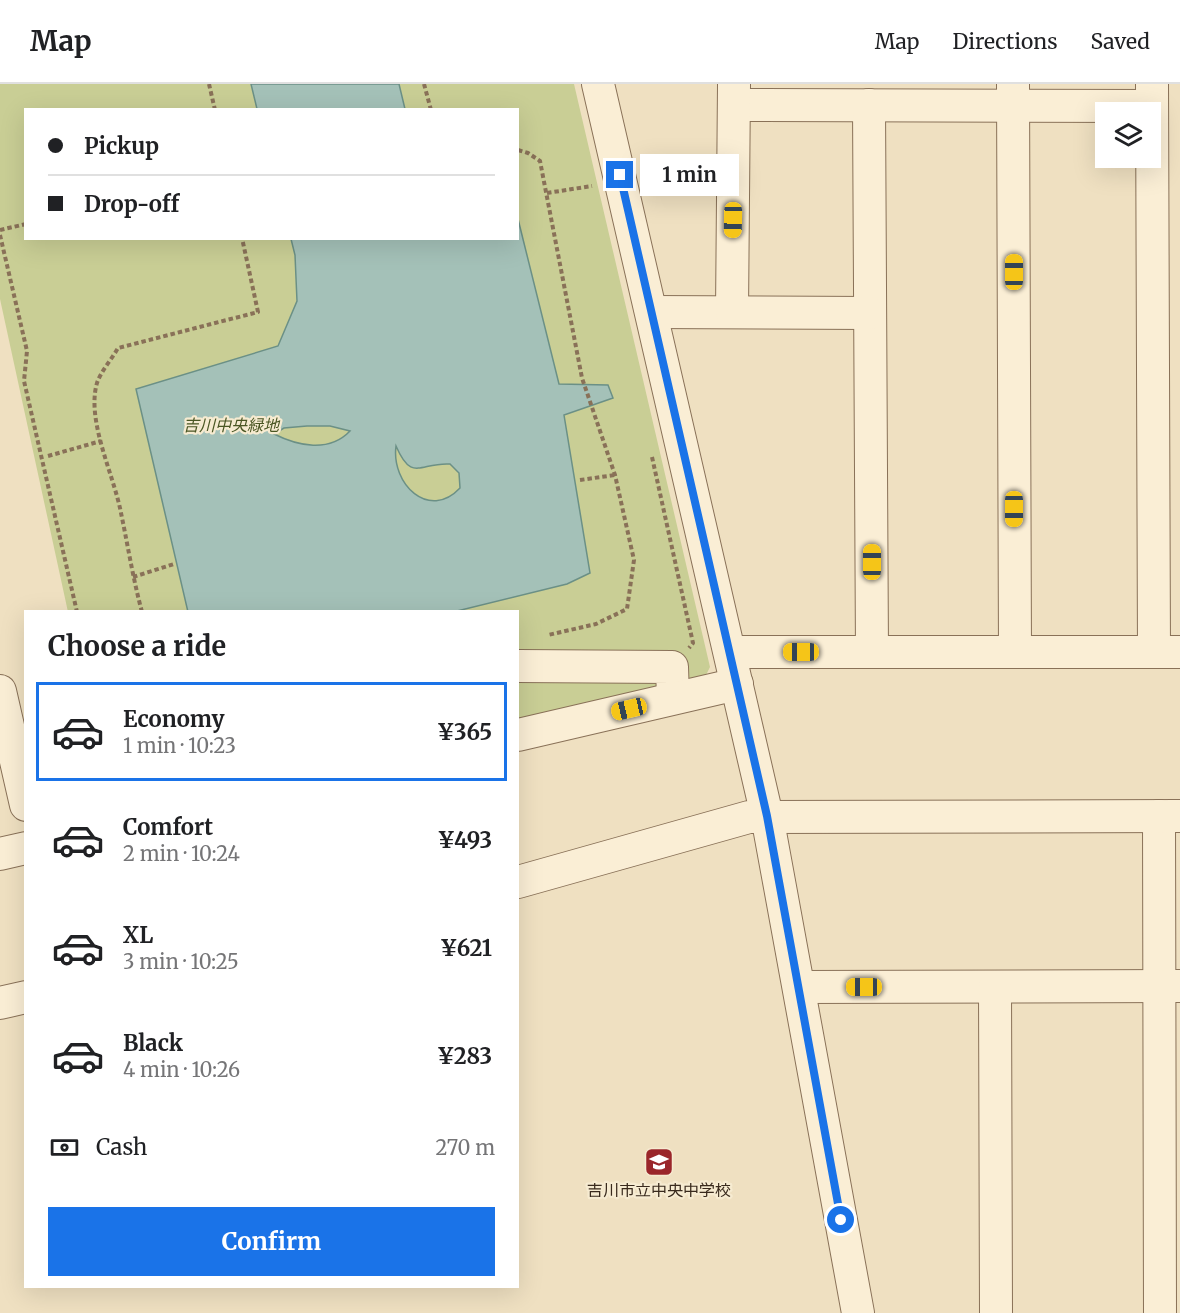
<!DOCTYPE html>
<meta charset="utf-8">
<style>
:root{--surface:#fff;--page:#f2f2f2;--text:#202124;--muted:#757577;--line:#e0e0e0;--accent:#1a73e8}
body{margin:0;font-family:Merriweather,"Noto Sans JP",serif;background:var(--page);color:var(--text);height:100vh;display:flex;flex-direction:column;font-size:22px;white-space:nowrap}
*{box-sizing:border-box;margin:0}
p{font-size:20px;color:var(--muted)}
.icon{flex:none;width:33px;height:33px;fill:none;stroke:currentColor;stroke-width:2;stroke-linecap:round;stroke-linejoin:round}
.map{position:relative;flex:1;overflow:hidden}
.details{position:absolute;left:24px;top:526px;width:495px;height:678px;display:flex;flex-direction:column;background:var(--surface);border-radius:0px;box-shadow:0 6px 24px #0002}
.details>*{flex:none}
.hud{position:absolute;left:24px;top:24px;width:495px;height:132px;border-radius:0px;box-shadow:0 6px 24px #0002;display:grid;align-content:center;height:132px;padding:0 24px;background:var(--surface)}
.tools{position:absolute;left:1095px;top:18px;display:grid;gap:12px}
.tools a{display:grid;place-items:center;width:66px;height:66px;border-radius:0px;background:var(--surface);box-shadow:0 6px 24px #0002;font-size:30px}
.end{position:absolute;width:27px;height:27px;margin:-14px;border:8px solid #1a73e8;background:#fff;box-shadow:0 0 0 3px #fff}
.from{border-radius:50%}
.bubble{position:absolute;height:42px;border-radius:0px;background:var(--surface);box-shadow:0 6px 24px #0002;font-size:20px;font-weight:700;line-height:42px;text-align:center}
.car{position:absolute;width:18px;height:36px;margin:-18px -9px;border-radius:8px;box-shadow:0 0 4px 2px #0007;background:linear-gradient(#f5c518 24%,#345 0 40%,#f5c518 0 76%,#345 0 86%,#f5c518 0)}
.hud b{display:flex;align-items:center;gap:21px;height:57px;font-size:22px}
.hud b+b{border-top:2px solid var(--line)}
.hud i{width:15px;height:15px;background:var(--text)}
ul{padding:0;list-style:none}
li{display:flex;align-items:center;gap:18px;height:99px;margin:0 12px 9px;padding:0 12px;border:3px solid transparent;border-radius:0px}
li div{flex:1}
li b{display:block;font-size:22px}
li em{font-style:normal;font-weight:700}
li.selected{border-color:var(--accent)}
li>.icon{width:54px;height:54px;stroke-width:1.5}
h2{padding:0 24px;font-size:27px;line-height:72px}
.pay{display:flex;align-items:center;gap:15px;height:66px;padding:0 24px;font-size:22px}
.pay p{margin-inline-start:auto}
.primary-button{display:flex;gap:12px;margin-top:auto;padding:12px 24px}
.primary-button a{flex:1;height:69px;border-radius:0px;background:var(--accent);color:#fff;font-size:24px;font-weight:700;line-height:69px;text-align:center}
header{display:flex;align-items:center;gap:36px;box-sizing:border-box;height:84px;padding:0 30px;background:var(--surface);border-bottom:2px solid var(--line)}
header strong{font-size:28px}
nav{display:flex;gap:33px;margin-inline-start:auto;font-size:21px}
.map>svg:first-child{display:block}
.green{fill:#c9ce95;fill-rule:evenodd}
.water{fill:#a4c1b8;stroke:#6b9086;stroke-width:1.5;fill-rule:evenodd}
.lines{fill:none;stroke-linecap:round;stroke-linejoin:round}
.street-casing{stroke:#897158;stroke-width:34}
.path{stroke:#897158;stroke-width:4;stroke-dasharray:4.5 3;stroke-linecap:butt}
.street{stroke:#faeed5;stroke-width:32}
.route{stroke:#1a73e8;stroke-width:8}
.labels{text-anchor:middle;stroke-width:4.5;stroke-linejoin:round;paint-order:stroke}
.park-label{font-size:16px;font-style:italic;fill:#4a5623;stroke:#f6ebd1}
.poi-label{font-size:16px;fill:#392a1d;stroke:#f6ebd1}
</style>
<header>
<strong>Map</strong>
<nav><a>Map</a><a>Directions</a><a>Saved</a></nav>
</header>
<div class="map">
<svg width="1180" height="1229" viewBox="0 0 1180 1229">
<rect width="100%" height="100%" fill="#efe0c1"/>
<path class="green" d="M0,0H574L710,583L704,595L518,636V528H68L0,215ZM26,26H518V154H26Z"/>
<g class="water">
<path d="M251,0H399L405,25H257Z"/>
<path d="M518,135L559,300L608,301L613,314L564,331L590,489L567,500L453,528H188L136,305L278,262L297,217L295,171L291,155L518,154ZM307,342H330L350,347C329,369 298,362 274,350L284,344ZM396,362C412,399 420,378 450,380L459,389L460,404C429,437 391,400 396,362Z"/>
</g>
<g class="lines">
<g class="street-casing">
<g id="street">
<path d="M598,0L767,732L858,1229"/>
<path d="M1013,0L1015,568"/>
<path d="M1152,0L1154,568"/>
<path d="M734,21L1152,22"/>
<path d="M869,21L872,568"/>
<path d="M652,228L870,229"/>
<path d="M732,228L734,1"/>
<path d="M730,568H1180"/>
<path d="M518,582L672,583L673,614"/>
<path d="M0,607L26,721"/>
<path d="M518,651L737,600"/>
<path d="M1159,732L1160,1229"/>
<path d="M0,770L26,764"/>
<path d="M518,798L749,733L1180,732"/>
<path d="M799,903L1179,902"/>
<path d="M995,903L996,1229"/>
<path d="M0,919L26,913"/>
</g>
</g>
<g class="path">
<path d="M209,0L215,26"/>
<path d="M424,0L431,26"/>
<path d="M518,66L528,69L540,77L582,294L615,391L634,476L627,525L596,540L548,551"/>
<path d="M547,109L592,102"/>
<path d="M0,146L26,140"/>
<path d="M0,151L27,267L24,297L77,528"/>
<path d="M48,372L101,357"/>
<path d="M652,373L693,559L689,564"/>
<path d="M580,396L615,391"/>
<path d="M133,493L174,480"/>
<path d="M142,528C133,495 128,462 121,429C114,391 86,337 97,299C101,287 112,275 118,264L258,228L242,154"/>
</g>
<use href="#street" class="street"/>
</g>
<g class="lines">
<path class="route" d="M620,91L767,732L841,1136"/>
</g>
<defs>
<g id="school-square" transform="scale(1.5)"><rect x="-9" y="-9" width="18" height="18" rx="4" fill="#9a262a" stroke="#f6ebd1"/><path d="M0-5L7-2L0 1L-7-2ZM-4 1L0 2.5L4 1V4Q0 6-4 4Z" fill="#fff"/></g>
</defs>
<g fill-rule="evenodd">
<use href="#school-square" x="659" y="1078"/>
</g>
<g class="labels">
<g class="park-label">
<text x="231" y="347">吉川中央緑地</text>
</g>
<g class="poi-label">
<text x="659" y="1112">吉川市立中央中学校</text>
</g>
</g>
</svg>
<div class="tools">
<a><svg class="icon" aria-label="layers" viewBox="0 0 24 24"><path d="M12 4l9 5-9 5-9-5zM3 14l9 5 9-5"/></svg></a>
</div>
<i class="end from" style="left:841px;top:1136px"></i>
<i class="end" style="left:620px;top:91px"></i>
<div class="bubble" style="left:640px;top:70px;width:99px">1 min</div>
<i class="car" style="left:733px;top:136px;rotate:181deg"></i>
<i class="car" style="left:1014px;top:188px;rotate:0deg"></i>
<i class="car" style="left:1014px;top:425px;rotate:180deg"></i>
<i class="car" style="left:872px;top:478px;rotate:0deg"></i>
<i class="car" style="left:801px;top:568px;rotate:270deg"></i>
<i class="car" style="left:629px;top:625px;rotate:257deg"></i>
<i class="car" style="left:864px;top:903px;rotate:270deg"></i>
<div class="hud">
<b><i class="from"></i>Pickup</b>
<b><i></i>Drop-off</b>
</div>
<section class="details">
<h2>Choose a ride</h2>
<ul>
<li class="selected"><svg class="icon" aria-label="car" viewBox="0 0 24 24"><path d="M5 17H2v-5l4-1 3-4h7l3 4 3 1v5h-3M9 17h6M6 11h13"/><circle cx="7" cy="17" r="2"/><circle cx="17" cy="17" r="2"/></svg><div><b>Economy</b><p>1 min · 10:23</p></div><em>¥365</em></li>
<li><svg class="icon" aria-label="car" viewBox="0 0 24 24"><path d="M5 17H2v-5l4-1 3-4h7l3 4 3 1v5h-3M9 17h6M6 11h13"/><circle cx="7" cy="17" r="2"/><circle cx="17" cy="17" r="2"/></svg><div><b>Comfort</b><p>2 min · 10:24</p></div><em>¥493</em></li>
<li><svg class="icon" aria-label="car" viewBox="0 0 24 24"><path d="M5 17H2v-5l4-1 3-4h7l3 4 3 1v5h-3M9 17h6M6 11h13"/><circle cx="7" cy="17" r="2"/><circle cx="17" cy="17" r="2"/></svg><div><b>XL</b><p>3 min · 10:25</p></div><em>¥621</em></li>
<li><svg class="icon" aria-label="car" viewBox="0 0 24 24"><path d="M5 17H2v-5l4-1 3-4h7l3 4 3 1v5h-3M9 17h6M6 11h13"/><circle cx="7" cy="17" r="2"/><circle cx="17" cy="17" r="2"/></svg><div><b>Black</b><p>4 min · 10:26</p></div><em>¥283</em></li>
</ul>
<div class="pay"><svg class="icon" aria-label="cash" viewBox="0 0 24 24"><path d="M3 7h18v10H3z"/><circle cx="12" cy="12" r="2"/></svg>Cash<p>270 m</p></div>
<div class="primary-button"><a>Confirm</a></div>
</section>
</div>
